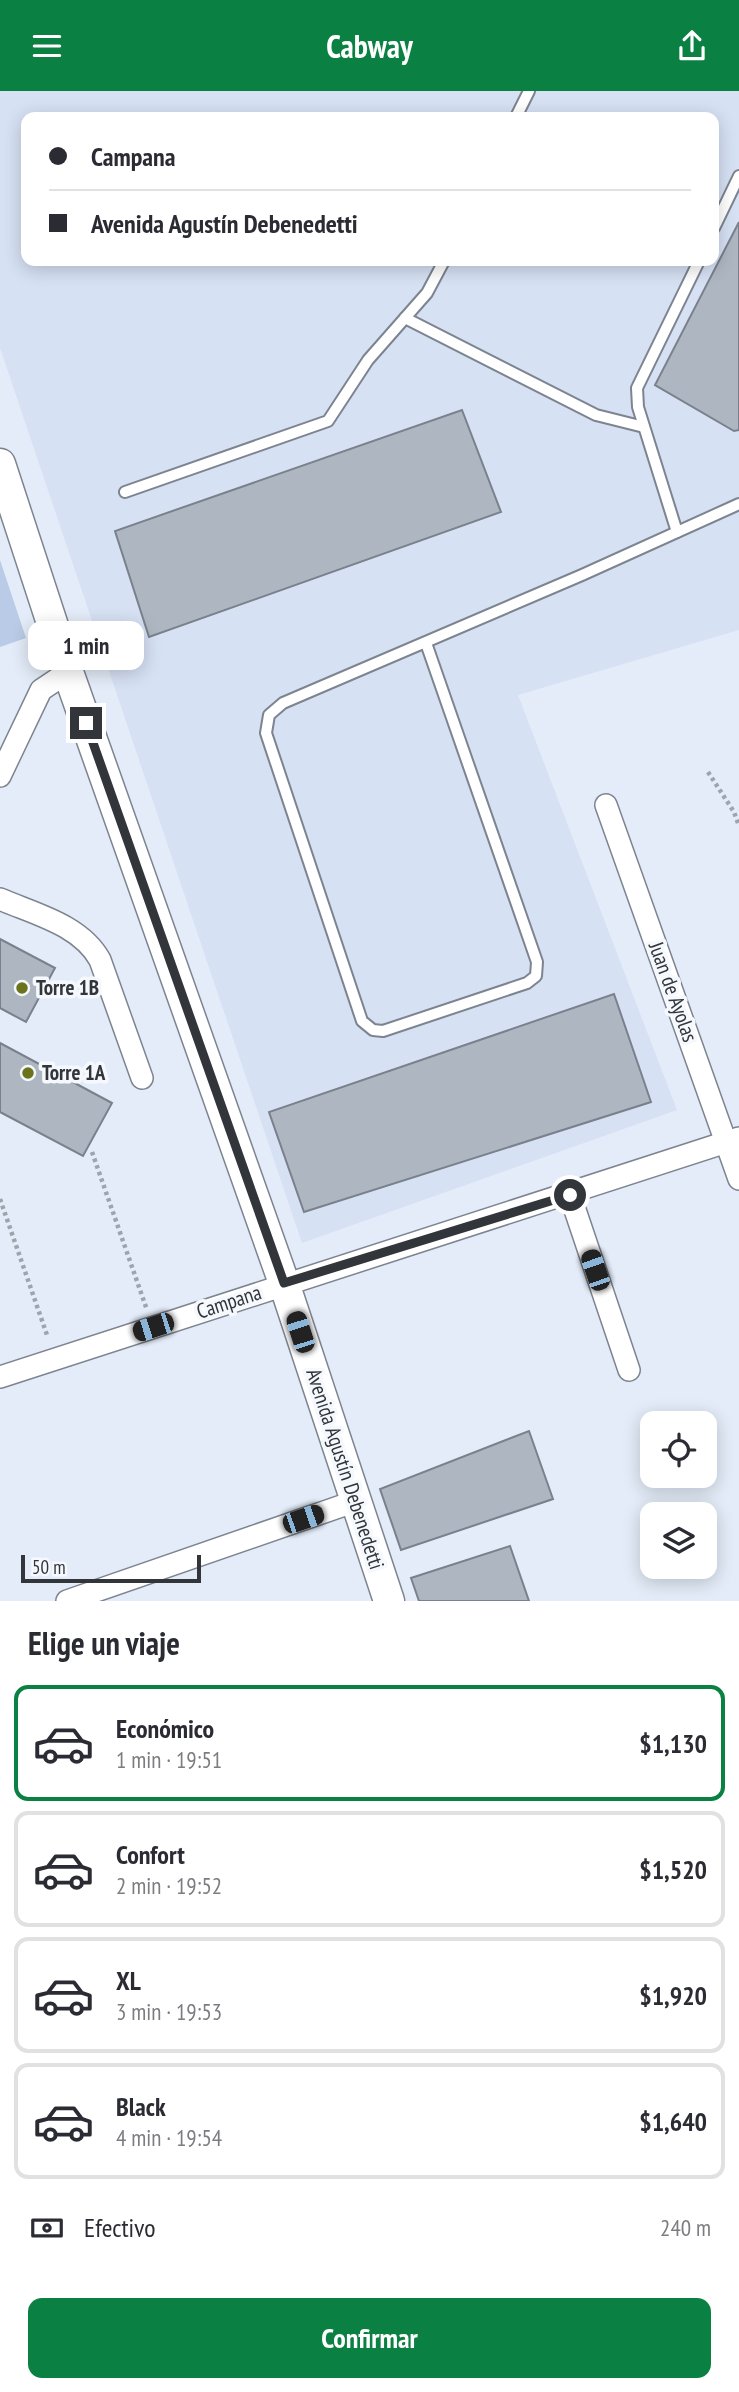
<!DOCTYPE html>
<html lang="es">
<meta charset="utf-8">
<style>
:root{--surface:#fff;--page:#f7f7f7;--text:#2b2b33;--muted:#7c7c81;--line:#e1e1e2;--accent:#0b8043}
body{margin:0;font-family:"PT Sans Narrow",sans-serif;background:var(--page);color:var(--text);height:100vh;display:flex;flex-direction:column;font-size:26px;white-space:nowrap}
*{box-sizing:border-box;margin:0}
p{font-size:23px;color:var(--muted)}
.icon{flex:none;width:38px;height:38px;fill:none;stroke:currentColor;stroke-width:2;stroke-linecap:round;stroke-linejoin:round}
.map{position:relative;height:1510px;overflow:hidden}
.details{display:flex;flex-direction:column;background:var(--surface);flex:1}
.details>*{flex:none}
.hud{position:absolute;left:21px;top:21px;width:698px;height:154px;border-radius:14px;box-shadow:0 4px 18px #0003;display:grid;align-content:center;height:154px;padding:0 28px;background:var(--surface)}
.buttons{position:absolute;left:640px;top:1320px;display:grid;gap:14px}
.buttons a{display:grid;place-items:center;width:77px;height:77px;border-radius:14px;background:var(--surface);box-shadow:0 4px 18px #0003;font-size:35px}
.scale{position:absolute;left:21px;bottom:18px;width:180px;box-sizing:border-box;padding-left:7px;border:4px solid #32353a;border-top:0;font-size:19px;line-height:24px;white-space:nowrap;color:#32353a;-webkit-text-stroke:5px #f5f9fe;paint-order:stroke}
.end{position:absolute;width:32px;height:32px;margin:-16px;border:9px solid #32353a;background:#fff;box-shadow:0 0 0 4px #fff}
.from{border-radius:50%}
.bubble{position:absolute;height:49px;border-radius:14px;background:var(--surface);box-shadow:0 4px 18px #0003;font-size:23px;font-weight:600;line-height:49px;text-align:center}
.car{position:absolute;width:21px;height:42px;margin:-21px -10px;border-radius:9px;box-shadow:0 0 5px 2px #0007;background:linear-gradient(#222 24%,#8ab4d8 0 40%,#222 0 76%,#8ab4d8 0 86%,#222 0)}
.hud b{display:flex;align-items:center;gap:24px;height:66px;font-size:26px}
.hud b+b{border-top:2px solid var(--line)}
.hud i{width:18px;height:18px;background:var(--text)}
ul{padding:0;list-style:none}
li{display:flex;align-items:center;gap:21px;height:116px;margin:0 14px 10px;padding:0 14px;border:4px solid var(--line);border-radius:14px}
li div{flex:1}
li b{display:block;font-size:26px}
li em{font-style:normal;font-weight:600}
li.active{border-color:var(--accent)}
li>.icon{width:63px;height:63px;stroke-width:1.5}
h2{padding:0 28px;font-size:32px;line-height:84px}
.pay{display:flex;align-items:center;gap:18px;height:77px;padding:0 28px;font-size:26px}
.pay p{margin-inline-start:auto}
.button{display:flex;gap:14px;margin-top:auto;padding:14px 28px}
.button a{flex:1;height:80px;border-radius:14px;background:var(--accent);color:#fff;font-size:28px;font-weight:600;line-height:80px;text-align:center}
header{display:flex;justify-content:space-between;align-items:center;height:91px;padding:0 28px;background:var(--accent);color:#fff;font-size:32px;font-weight:600}
.map>svg:first-child{display:block}
.built{fill:#d6e1f4;fill-rule:evenodd}
.green{fill:#b9cbe6}
.building{fill:#aeb6c2;stroke:#7a818c;stroke-width:2}
.lines{fill:none;stroke-linecap:round;stroke-linejoin:round}
.lane-casing{stroke:#7d8490;stroke-width:14}
.street-casing{stroke:#7d8490;stroke-width:24}
.secondary-casing{stroke:#7d8490;stroke-width:33}
.path{stroke:#9ea4ae;stroke-width:4.5;stroke-dasharray:3.5 3.5;stroke-linecap:butt}
.lane{stroke:#fff;stroke-width:10}
.street{stroke:#fff;stroke-width:21}
.secondary{stroke:#fff;stroke-width:30}
.route{stroke:#32353a;stroke-width:9}
.poi-dot{fill:#6b741d;stroke:#f5f9fe;stroke-width:2.5}
.labels{text-anchor:middle;stroke-width:7;stroke-linejoin:round;paint-order:stroke}
.poi-label{font-size:21px;font-weight:bold;fill:#32353a;stroke:#f5f9fe;text-anchor:start}
.street-label{font-size:21px;fill:#32353a;stroke:#f5f9fe}
</style>
<header><svg class="icon" aria-label="menu" viewBox="0 0 24 24"><path d="M4 6h16M4 12h16M4 18h16"/></svg>Cabway<svg class="icon" aria-label="share" viewBox="0 0 24 24"><path d="M12 15V3M7 8l5-5 5 5M5 13v7h14v-7"/></svg></header>
<div class="map">
<svg width="739" height="1510" viewBox="0 0 739 1510">
<rect width="100%" height="100%" fill="#e3ecf8"/>
<path class="built" d="M0,0H739V539L518,604L677,1019L302,1152L0,257ZM26,26H714V170H26Z"/>
<path class="green" d="M0,469L26,547L0,556Z"/>
<g class="building">
<path d="M739,131V339L734,340L655,294Z"/>
<path d="M462,319L501,421L149,546L115,440Z"/>
<path d="M0,848L55,877L26,931L0,917Z"/>
<path d="M614,903L651,1011L304,1121L269,1021Z"/>
<path d="M0,952L112,1012L83,1065L0,1021Z"/>
<path d="M529,1340L553,1408L401,1459L380,1398Z"/>
<path d="M510,1455L529,1510H419L411,1487Z"/>
</g>
<g class="lines">
<g class="lane-casing">
<g id="lane">
<path d="M516,26L529,0"/>
<path d="M714,137L739,85"/>
<path d="M405,227L596,324L644,336"/>
<path d="M125,401L328,330L368,269L427,202L444,170"/>
<path d="M677,441L638,316L637,297L699,170"/>
<path d="M426,552L537,871L536,885L527,892L383,940L373,939L362,930L266,642L269,624L283,612L582,484L739,413"/>
</g>
</g>
<g class="street-casing">
<g id="street">
<path d="M0,685L41,599L68,581"/>
<path d="M606,714L739,1088"/>
<path d="M0,808C35,823 81,834 100,869L142,987"/>
<path d="M570,1104L629,1279"/>
<path d="M0,1286L739,1047"/>
<path d="M67,1510L356,1410"/>
</g>
</g>
<g class="secondary-casing">
<path id="secondary" d="M0,373L68,581L284,1192L389,1510"/>
</g>
<g class="path">
<path d="M708,681L734,721L739,735"/>
<path d="M92,1061L147,1219"/>
<path d="M0,1108L48,1247"/>
</g>
<use href="#lane" class="lane"/>
<use href="#street" class="street"/>
<use href="#secondary" class="secondary"/>
</g>
<g class="lines">
<path class="route" d="M86,632L284,1192L570,1104"/>
</g>
<g class="poi-dot">
<circle cx="22" cy="897" r="7"/>
<circle cx="28" cy="982" r="7"/>
</g>
<g class="labels">
<g class="poi-label">
<text x="36" y="904">Torre 1B</text>
<text x="42" y="989">Torre 1A</text>
</g>
<g class="street-label">
<text transform="translate(673 901) rotate(70)" y="7">Juan de Ayolas</text>
<text transform="translate(229 1211) rotate(-18)" y="7">Campana</text>
<text transform="translate(345 1378) rotate(72)" y="7">Avenida Agustín Debenedetti</text>
</g>
</g>
</svg>
<div class="buttons">
<a><svg class="icon" aria-label="locate" viewBox="0 0 24 24"><circle cx="12" cy="12" r="6"/><path d="M12 2v4M12 18v4M2 12h4M18 12h4"/></svg></a>
<a><svg class="icon" aria-label="layers" viewBox="0 0 24 24"><path d="M12 4l9 5-9 5-9-5zM3 14l9 5 9-5"/></svg></a>
</div>
<div class="scale">50 m</div>
<i class="end from" style="left:570px;top:1104px"></i>
<i class="end" style="left:86px;top:632px"></i>
<div class="bubble" style="left:28px;top:530px;width:116px">1 min</div>
<i class="car" style="left:595px;top:1179px;rotate:341deg"></i>
<i class="car" style="left:153px;top:1236px;rotate:252deg"></i>
<i class="car" style="left:300px;top:1241px;rotate:342deg"></i>
<i class="car" style="left:303px;top:1428px;rotate:71deg"></i>
<div class="hud">
<b><i class="from"></i>Campana</b>
<b><i></i>Avenida Agustín Debenedetti</b>
</div>
</div>
<section class="details">
<h2>Elige un viaje</h2>
<ul>
<li class="active"><svg class="icon" aria-label="car" viewBox="0 0 24 24"><path d="M5 17H2v-5l4-1 3-4h7l3 4 3 1v5h-3M9 17h6M6 11h13"/><circle cx="7" cy="17" r="2"/><circle cx="17" cy="17" r="2"/></svg><div><b>Económico</b><p>1 min · 19:51</p></div><em>$1,130</em></li>
<li><svg class="icon" aria-label="car" viewBox="0 0 24 24"><path d="M5 17H2v-5l4-1 3-4h7l3 4 3 1v5h-3M9 17h6M6 11h13"/><circle cx="7" cy="17" r="2"/><circle cx="17" cy="17" r="2"/></svg><div><b>Confort</b><p>2 min · 19:52</p></div><em>$1,520</em></li>
<li><svg class="icon" aria-label="car" viewBox="0 0 24 24"><path d="M5 17H2v-5l4-1 3-4h7l3 4 3 1v5h-3M9 17h6M6 11h13"/><circle cx="7" cy="17" r="2"/><circle cx="17" cy="17" r="2"/></svg><div><b>XL</b><p>3 min · 19:53</p></div><em>$1,920</em></li>
<li><svg class="icon" aria-label="car" viewBox="0 0 24 24"><path d="M5 17H2v-5l4-1 3-4h7l3 4 3 1v5h-3M9 17h6M6 11h13"/><circle cx="7" cy="17" r="2"/><circle cx="17" cy="17" r="2"/></svg><div><b>Black</b><p>4 min · 19:54</p></div><em>$1,640</em></li>
</ul>
<div class="pay"><svg class="icon" aria-label="cash" viewBox="0 0 24 24"><path d="M3 7h18v10H3z"/><circle cx="12" cy="12" r="2"/></svg>Efectivo<p>240 m</p></div>
<div class="button"><a>Confirmar</a></div>
</section>
